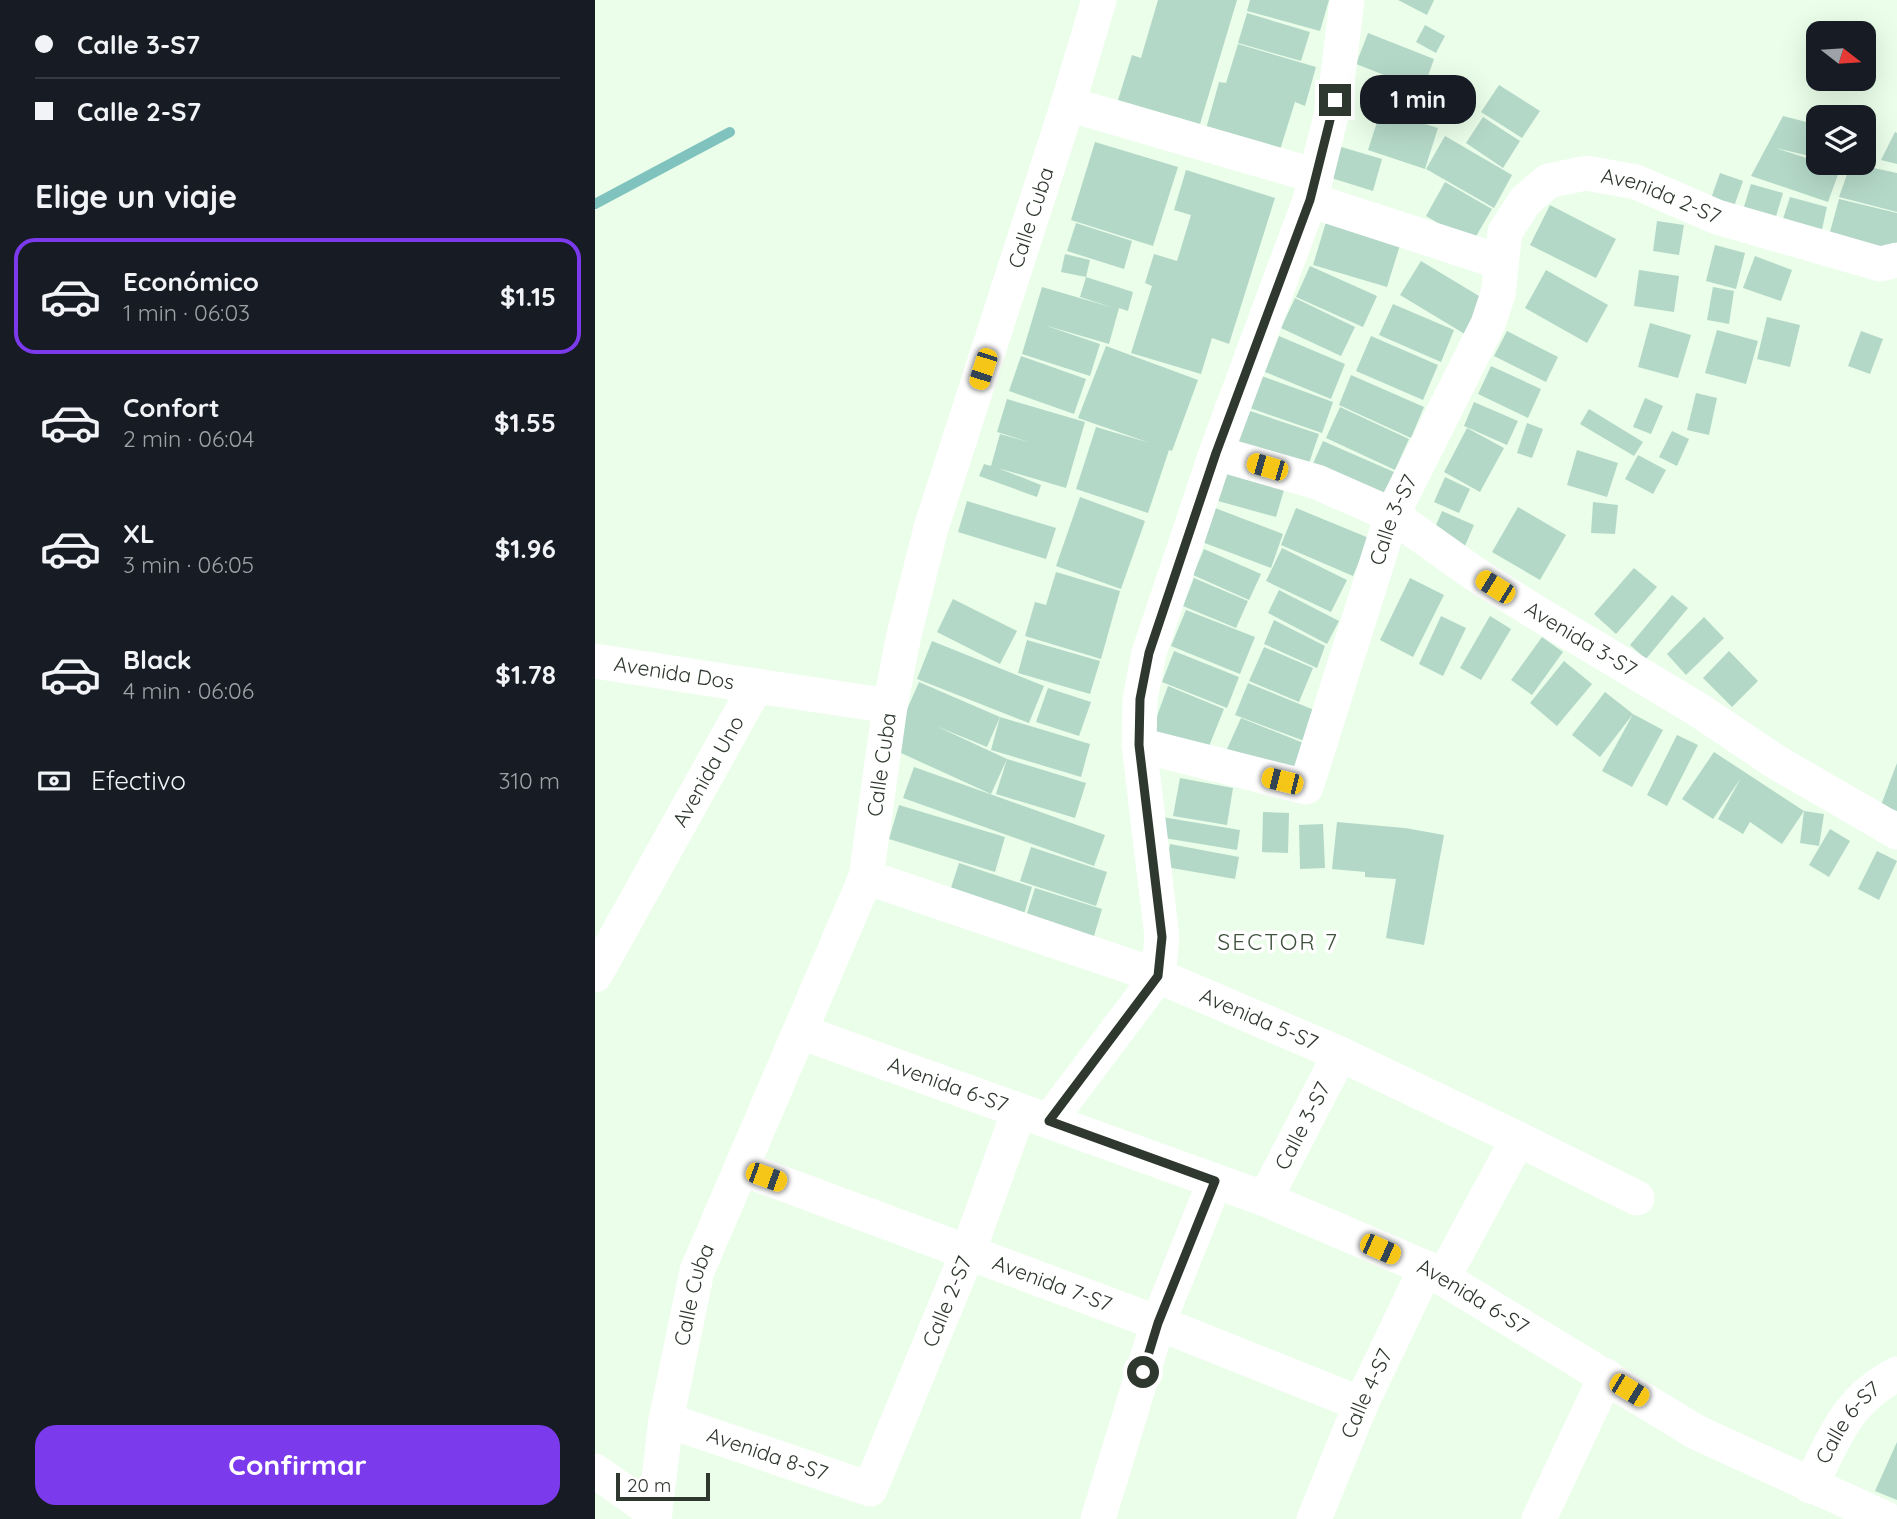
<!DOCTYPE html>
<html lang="es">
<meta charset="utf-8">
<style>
:root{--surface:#171b24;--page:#242831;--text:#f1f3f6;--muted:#9ea1a6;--line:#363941;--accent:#7c3aed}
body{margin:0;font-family:Quicksand,sans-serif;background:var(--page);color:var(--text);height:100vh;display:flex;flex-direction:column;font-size:26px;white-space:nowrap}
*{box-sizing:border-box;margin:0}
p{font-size:23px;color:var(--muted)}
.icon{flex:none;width:38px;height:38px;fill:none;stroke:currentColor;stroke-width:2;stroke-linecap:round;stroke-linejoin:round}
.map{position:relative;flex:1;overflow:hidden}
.drawer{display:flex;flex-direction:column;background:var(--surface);width:595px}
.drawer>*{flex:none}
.guide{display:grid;align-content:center;height:154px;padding:0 35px;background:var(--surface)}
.needle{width:46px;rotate:107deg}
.controls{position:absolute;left:1211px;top:21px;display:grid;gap:14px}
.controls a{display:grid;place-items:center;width:70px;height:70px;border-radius:14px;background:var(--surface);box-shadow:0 7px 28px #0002;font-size:35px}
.scale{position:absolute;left:21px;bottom:18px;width:94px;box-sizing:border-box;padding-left:7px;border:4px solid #2f382e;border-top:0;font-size:19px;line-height:24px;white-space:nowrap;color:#2f382e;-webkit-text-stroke:5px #fff;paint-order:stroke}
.end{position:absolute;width:32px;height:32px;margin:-16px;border:9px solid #2f382e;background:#fff;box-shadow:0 0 0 4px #fff}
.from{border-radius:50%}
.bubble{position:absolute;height:49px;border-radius:21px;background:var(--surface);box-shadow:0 7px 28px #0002;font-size:23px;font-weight:700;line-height:49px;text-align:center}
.car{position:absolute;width:21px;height:42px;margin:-21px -10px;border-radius:9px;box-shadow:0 0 5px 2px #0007;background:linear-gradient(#f5c518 24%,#345 0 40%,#f5c518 0 76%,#345 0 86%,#f5c518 0)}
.guide b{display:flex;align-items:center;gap:24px;height:66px;font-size:26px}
.guide b+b{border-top:2px solid var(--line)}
.guide i{width:18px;height:18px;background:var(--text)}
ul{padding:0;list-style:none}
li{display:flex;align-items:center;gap:21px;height:116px;margin:0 14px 10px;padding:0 21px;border:4px solid transparent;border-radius:21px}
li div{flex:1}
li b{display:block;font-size:26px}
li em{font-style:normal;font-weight:700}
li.selected{border-color:var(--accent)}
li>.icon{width:63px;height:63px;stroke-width:1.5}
h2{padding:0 35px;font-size:32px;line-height:84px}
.pay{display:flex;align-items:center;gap:18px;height:77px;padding:0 35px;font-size:26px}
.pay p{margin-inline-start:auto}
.button{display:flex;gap:14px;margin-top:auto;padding:14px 35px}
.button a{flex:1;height:80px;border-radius:21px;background:var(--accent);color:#fff;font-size:28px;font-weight:700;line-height:80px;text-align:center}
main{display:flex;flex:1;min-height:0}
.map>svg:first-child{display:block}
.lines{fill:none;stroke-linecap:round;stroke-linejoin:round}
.stream{stroke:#80c2be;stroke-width:10}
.building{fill:#b4d8c8}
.street{stroke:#fff;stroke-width:35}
.route{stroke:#2f382e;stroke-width:9}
.labels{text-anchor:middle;stroke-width:7;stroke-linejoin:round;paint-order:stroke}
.street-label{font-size:21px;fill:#2f382e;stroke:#fff}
.neighbourhood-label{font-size:23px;letter-spacing:2px;fill:#3d513b;stroke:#fff}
</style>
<main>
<section class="drawer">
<div class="guide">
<b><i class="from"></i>Calle 3-S7</b>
<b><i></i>Calle 2-S7</b>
</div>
<h2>Elige un viaje</h2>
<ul>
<li class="selected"><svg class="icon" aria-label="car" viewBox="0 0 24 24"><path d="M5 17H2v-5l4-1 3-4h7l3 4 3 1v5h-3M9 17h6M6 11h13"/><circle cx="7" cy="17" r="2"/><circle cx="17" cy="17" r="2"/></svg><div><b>Económico</b><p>1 min · 06:03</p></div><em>$1.15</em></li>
<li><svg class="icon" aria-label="car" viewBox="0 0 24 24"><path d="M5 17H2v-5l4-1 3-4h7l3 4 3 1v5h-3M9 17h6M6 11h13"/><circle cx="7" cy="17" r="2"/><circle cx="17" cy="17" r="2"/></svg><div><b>Confort</b><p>2 min · 06:04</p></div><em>$1.55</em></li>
<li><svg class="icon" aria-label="car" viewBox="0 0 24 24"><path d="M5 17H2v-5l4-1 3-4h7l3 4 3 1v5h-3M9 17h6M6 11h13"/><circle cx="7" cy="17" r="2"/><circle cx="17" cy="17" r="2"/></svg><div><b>XL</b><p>3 min · 06:05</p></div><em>$1.96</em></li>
<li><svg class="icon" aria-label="car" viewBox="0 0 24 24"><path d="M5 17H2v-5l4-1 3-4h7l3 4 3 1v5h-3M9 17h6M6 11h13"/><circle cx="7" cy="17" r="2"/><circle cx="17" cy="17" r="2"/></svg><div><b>Black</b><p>4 min · 06:06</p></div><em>$1.78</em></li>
</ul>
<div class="pay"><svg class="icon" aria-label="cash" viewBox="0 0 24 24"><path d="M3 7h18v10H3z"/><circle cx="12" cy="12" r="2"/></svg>Efectivo<p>310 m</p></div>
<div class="button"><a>Confirmar</a></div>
</section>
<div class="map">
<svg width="1302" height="1519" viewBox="0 0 1302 1519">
<rect width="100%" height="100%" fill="#eafee9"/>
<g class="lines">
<path class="stream" d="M0,204L135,132"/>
</g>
<g class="building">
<path d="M563,0H642L605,124L523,100L537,55L546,58Z"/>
<path d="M655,0H734L725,31L652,11Z"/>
<path d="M803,0H839L832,15Z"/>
<path d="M652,13L715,32L706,61L643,43Z"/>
<path d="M830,25L850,36L841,53L821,42Z"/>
<path d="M773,33L839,59L828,90L761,64Z"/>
<path d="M643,44L721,67L710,106L700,102L685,150L611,129L624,82L631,83Z"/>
<path d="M791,83L840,99L832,121L783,104Z"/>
<path d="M904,85L945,111L927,138L886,112Z"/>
<path d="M786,110L843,128L830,169L773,150Z"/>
<path d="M1188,116L1223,125V158L1181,148L1245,169L1233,202L1156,176Z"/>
<path d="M888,117L925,141L908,168L871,143Z"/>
<path d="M1300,132L1302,133V164L1286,160Z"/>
<path d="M850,136L917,175L899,208L831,169Z"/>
<path d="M500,142L583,167L558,246L476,220Z"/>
<path d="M743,146L787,159L778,191L733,177Z"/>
<path d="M1256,163L1302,173V212L1244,197Z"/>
<path d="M591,170L680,198L634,344L617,338L606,374L536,353L557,286L550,283L559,254L582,261L596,215L579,210Z"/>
<path d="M1125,173L1148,181L1136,215L1113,207Z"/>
<path d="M850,182L897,209L877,243L831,216Z"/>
<path d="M1156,184L1188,193L1179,223L1147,213Z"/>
<path d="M1195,197L1232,207L1225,238L1186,225Z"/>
<path d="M1244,199L1302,213V244L1286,253L1233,239Z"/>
<path d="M955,205L1021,239L1001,278L935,245Z"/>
<path d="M1062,221L1089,225L1084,255L1058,251Z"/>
<path d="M731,222L805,245L792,287L718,265Z"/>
<path d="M481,223L537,241L529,269L472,251Z"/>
<path d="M1120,245L1150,253L1141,289L1111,281Z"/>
<path d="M470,254L495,260L491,277L466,272Z"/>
<path d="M1160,256L1197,270L1186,301L1148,288Z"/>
<path d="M826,261L894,302L873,336L805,295Z"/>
<path d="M715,266L782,296L768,327L701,297Z"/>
<path d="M951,270L1013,305L992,343L930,308Z"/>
<path d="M1044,270L1084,276L1079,312L1039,306Z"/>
<path d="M491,277L538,292L533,311L524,308L514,344L449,325L505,344L495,376L427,354L447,287L519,308L485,297Z"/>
<path d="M1118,287L1139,291L1134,324L1112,320Z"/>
<path d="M700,298L760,327L746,356L686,328Z"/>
<path d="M798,304L859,330L846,362L784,335Z"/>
<path d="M1172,317L1205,325L1195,367L1162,359Z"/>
<path d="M1055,323L1096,335L1083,378L1043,367Z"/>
<path d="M1122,330L1163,341L1151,384L1110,373Z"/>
<path d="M912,331L963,357L951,382L899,356Z"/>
<path d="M1266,331L1288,339L1275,374L1253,366Z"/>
<path d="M684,336L750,364L736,399L670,372Z"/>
<path d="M776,336L843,365L828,400L761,371Z"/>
<path d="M511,346L603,380L577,451L574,450L553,513L481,489L501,427L555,443L483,418Z"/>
<path d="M426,356L491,379L479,414L414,391Z"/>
<path d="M896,366L946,389L933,418L883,394Z"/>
<path d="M664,375L738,402L727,433L652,407Z"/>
<path d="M756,375L829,407L816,438L744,405Z"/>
<path d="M1101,393L1122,398L1114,435L1092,430Z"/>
<path d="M1050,398L1068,406L1056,434L1038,427Z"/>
<path d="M412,399L490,422L471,488L403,468L446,485L442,497L384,476L389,464L396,466L405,434L437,443L402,432Z"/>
<path d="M879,402L923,421L912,445L869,426Z"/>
<path d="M745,407L814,439L800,470L731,438Z"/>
<path d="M649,409L724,434L711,472L637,447Z"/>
<path d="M994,409L1048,442L1039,456L985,424Z"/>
<path d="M932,423L948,429L937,458L922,453Z"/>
<path d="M872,428L909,448L885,492L849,472Z"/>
<path d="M1077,431L1094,439L1082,466L1064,457Z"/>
<path d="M728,441L799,472L787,498L716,468Z"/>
<path d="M982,450L1023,463L1012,497L972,485Z"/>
<path d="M1043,455L1071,470L1058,494L1030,479Z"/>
<path d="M633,463L692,480L681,517L623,501Z"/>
<path d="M850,477L875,489L864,513L839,502Z"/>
<path d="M485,497L550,521L526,589L461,566Z"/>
<path d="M372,501L461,528L451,559L363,532Z"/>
<path d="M998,502L1023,505L1020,534L996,533Z"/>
<path d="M923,507L971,535L945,580L897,552Z"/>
<path d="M620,508L688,534L676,568L607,542Z"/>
<path d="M701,508L774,538L758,576L686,545Z"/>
<path d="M847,511L879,525L869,548L837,535Z"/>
<path d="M687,548L752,580L736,612L671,581Z"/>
<path d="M609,549L666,574L654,600L598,575Z"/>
<path d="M1039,568L1062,587L1021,634L999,614Z"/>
<path d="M461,572L525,591L506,659L430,636L440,602L451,605Z"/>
<path d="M599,578L653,601L641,628L588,606Z"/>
<path d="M815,578L849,595L818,657L785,640Z"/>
<path d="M684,590L744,621L732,644L673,613Z"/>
<path d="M1077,595L1093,608L1051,659L1035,645Z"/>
<path d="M358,599L422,631L405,664L342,632Z"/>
<path d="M591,610L660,637L645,674L576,646Z"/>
<path d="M846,616L871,628L848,676L824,664Z"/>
<path d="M895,616L916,629L886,680L865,668Z"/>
<path d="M1109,617L1129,638L1091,675L1072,654Z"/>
<path d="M679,620L730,646L722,668L669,644Z"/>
<path d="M947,637L968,652L937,695L916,680Z"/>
<path d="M432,640L505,661L495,694L423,673Z"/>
<path d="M337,641L449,686L434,723L322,679Z"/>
<path d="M669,647L718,668L704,702L654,681Z"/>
<path d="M579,651L644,677L632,708L567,682Z"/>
<path d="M1134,651L1163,681L1137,707L1108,678Z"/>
<path d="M969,661L997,684L962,726L935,703Z"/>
<path d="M324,682L405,717L392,747L341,726L412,759L396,794L295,748Z"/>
<path d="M653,683L724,712L712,742L640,715Z"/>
<path d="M573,686L629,709L610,756L555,735Z"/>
<path d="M453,688L496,702L484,736L441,722Z"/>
<path d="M1010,692L1038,714L1068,730L1037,787L1007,771L1038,714L1005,757L977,735Z"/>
<path d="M405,717L495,744L486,777L396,750Z"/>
<path d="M646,718L711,744L701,770L632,749Z"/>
<path d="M1082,735L1103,745L1072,806L1052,795Z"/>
<path d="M1119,752L1209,811L1187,844L1155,822L1148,834L1123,819L1146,778L1118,819L1087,799Z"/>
<path d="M412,759L491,783L480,818L401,794Z"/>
<path d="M1302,763V811L1286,805Z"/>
<path d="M319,767L510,835L499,866L308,798Z"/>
<path d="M585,778L638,788L632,825L578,816Z"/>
<path d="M304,805L410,837L400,872L294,839Z"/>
<path d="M1209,811L1229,814L1224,846L1205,843Z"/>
<path d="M668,812L694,813L693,853L667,852Z"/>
<path d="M567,817L645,830L642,850L563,837Z"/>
<path d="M742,822L810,828L849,835L829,945L791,938L801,879L770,877V872L737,869Z"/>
<path d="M728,824L730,868L705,869L704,825Z"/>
<path d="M1235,829L1255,841L1234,877L1214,865Z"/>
<path d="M575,844L644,857L640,879L571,867Z"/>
<path d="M436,847L512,872L501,906L425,881Z"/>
<path d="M1282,851L1302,861L1284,900L1263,889Z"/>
<path d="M364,863L437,887L427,921L353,897Z"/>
<path d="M440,888L507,909L496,946L428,926Z"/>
<path d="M1302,1442V1500L1280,1491Z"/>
</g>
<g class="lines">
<g class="street">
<path d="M473,104L721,176"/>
<path d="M715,200L906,262"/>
<path id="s1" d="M621,453L722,482L797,515L880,574L942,613L1102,709L1181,762L1302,832"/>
<path id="s2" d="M0,661L161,686"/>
<path id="s3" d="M544,745L711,787L797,515L893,324L903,294L910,232L930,201L953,181L991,173L1041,182L1122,217L1285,264L1302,260"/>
<path id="s4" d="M271,877L563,976L745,1054L923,1139L1042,1198"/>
<path id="s5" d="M0,975L161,686L295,706"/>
<path id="s6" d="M206,1032L670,1199L831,1268L1101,1432L1291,1519"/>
<path d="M454,1121L563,976L567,937L544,745L545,699L554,653L621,453L715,200L740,100L752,0"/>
<path id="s7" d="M146,1168L563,1323L766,1404"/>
<path id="s8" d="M670,1199L745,1054"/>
<path d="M848,1278L923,1139"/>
<path id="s9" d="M71,1420L275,1489L373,1252L424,1111"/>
<path d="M0,1471L60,1513"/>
<path id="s10" d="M1215,1486C1240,1438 1251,1400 1302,1374"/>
<path id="s11" d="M59,1519L71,1420L102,1271L271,877L295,706L309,635L336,528L473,104L504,0"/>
<path d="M503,1519L563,1323L620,1181"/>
<path id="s12" d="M719,1519L766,1404L831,1268"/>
<path d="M944,1519L1011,1376"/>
</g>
</g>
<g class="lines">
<path class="route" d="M548,1372L563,1323L620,1181L454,1121L563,976L567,937L544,745L545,699L554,653L621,453L715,200L740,100"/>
</g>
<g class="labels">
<g class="street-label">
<text dy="7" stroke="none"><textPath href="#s3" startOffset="950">Avenida 2-S7</textPath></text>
<text dy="7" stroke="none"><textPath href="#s11" startOffset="1362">Calle Cuba</textPath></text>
<text dy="7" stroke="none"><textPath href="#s3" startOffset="453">Calle 3-S7</textPath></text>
<text dy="7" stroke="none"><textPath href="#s1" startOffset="413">Avenida 3-S7</textPath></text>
<text dy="7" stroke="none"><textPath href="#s2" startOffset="80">Avenida Dos</textPath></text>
<text dy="7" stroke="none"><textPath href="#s11" startOffset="794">Calle Cuba</textPath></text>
<text dy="7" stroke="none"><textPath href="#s5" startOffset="233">Avenida Uno</textPath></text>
<text dy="7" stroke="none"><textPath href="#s4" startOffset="418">Avenida 5-S7</textPath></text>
<text dy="7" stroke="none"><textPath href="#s6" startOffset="156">Avenida 6-S7</textPath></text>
<text dy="7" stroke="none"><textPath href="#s8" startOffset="82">Calle 3-S7</textPath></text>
<text dy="7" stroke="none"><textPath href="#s7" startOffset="332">Avenida 7-S7</textPath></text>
<text dy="7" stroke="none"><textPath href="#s11" startOffset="228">Calle Cuba</textPath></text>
<text dy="7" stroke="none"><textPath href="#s6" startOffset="723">Avenida 6-S7</textPath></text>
<text dy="7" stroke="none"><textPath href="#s9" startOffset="418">Calle 2-S7</textPath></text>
<text dy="7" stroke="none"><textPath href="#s12" startOffset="136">Calle 4-S7</textPath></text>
<text dy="7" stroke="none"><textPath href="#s10" startOffset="74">Calle 6-S7</textPath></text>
<text dy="7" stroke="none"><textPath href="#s9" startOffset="107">Avenida 8-S7</textPath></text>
</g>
<g class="neighbourhood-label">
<text x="683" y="950">SECTOR 7</text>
</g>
</g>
</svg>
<div class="controls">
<a><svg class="needle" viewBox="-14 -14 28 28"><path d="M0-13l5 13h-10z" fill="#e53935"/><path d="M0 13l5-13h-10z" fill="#9ea1a6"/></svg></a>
<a><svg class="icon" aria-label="layers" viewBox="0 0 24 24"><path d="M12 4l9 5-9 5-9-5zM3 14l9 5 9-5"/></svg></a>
</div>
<div class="scale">20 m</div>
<i class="end from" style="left:548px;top:1372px"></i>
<i class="end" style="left:740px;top:100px"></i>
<div class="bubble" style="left:765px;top:75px;width:116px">1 min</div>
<i class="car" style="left:388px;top:369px;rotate:198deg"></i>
<i class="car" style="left:672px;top:467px;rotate:286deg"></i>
<i class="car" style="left:900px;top:587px;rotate:302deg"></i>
<i class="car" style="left:687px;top:781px;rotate:284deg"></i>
<i class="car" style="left:171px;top:1177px;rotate:110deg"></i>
<i class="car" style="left:785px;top:1249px;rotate:114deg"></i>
<i class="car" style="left:1034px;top:1390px;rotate:121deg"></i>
</div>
</main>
